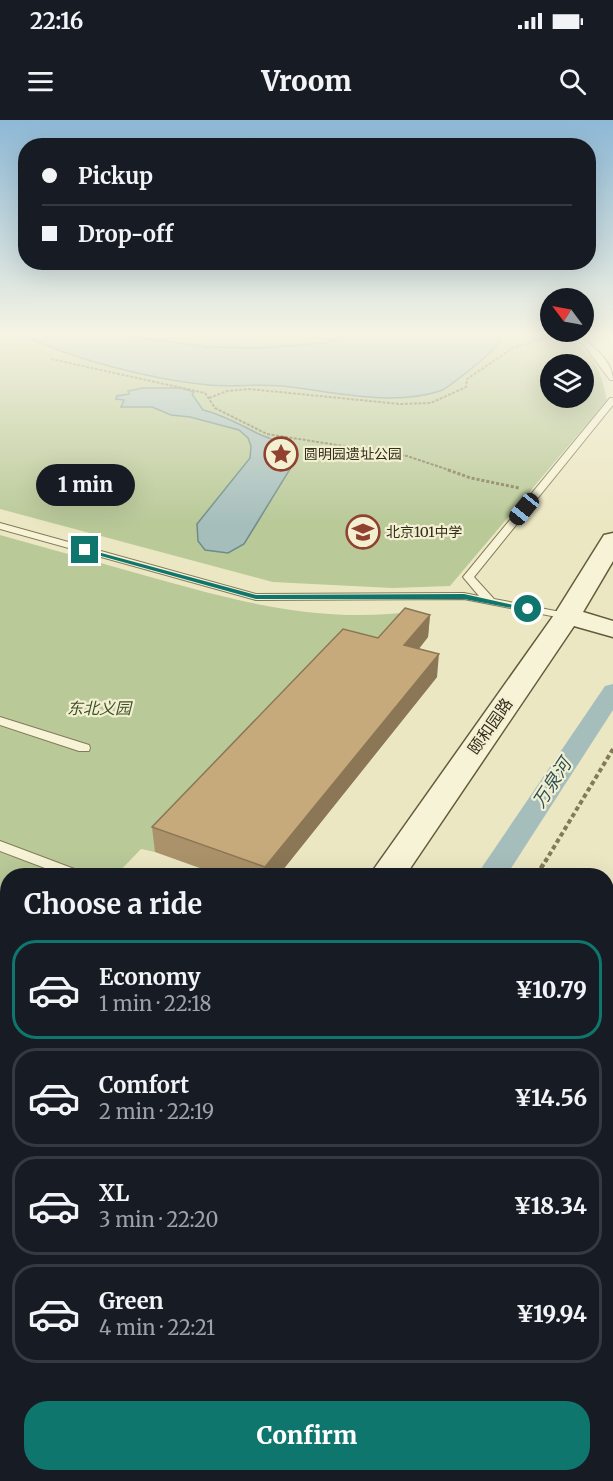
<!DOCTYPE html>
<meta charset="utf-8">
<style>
:root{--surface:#171b24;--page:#20242c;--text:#f1f3f6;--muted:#9ea1a6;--line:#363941;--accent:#0f766e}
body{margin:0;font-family:Merriweather,"Noto Sans SC",serif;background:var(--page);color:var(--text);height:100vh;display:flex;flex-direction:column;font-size:22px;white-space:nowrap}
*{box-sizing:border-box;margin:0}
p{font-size:20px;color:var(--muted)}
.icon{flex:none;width:33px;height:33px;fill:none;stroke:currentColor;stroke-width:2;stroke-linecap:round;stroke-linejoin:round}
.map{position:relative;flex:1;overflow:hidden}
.side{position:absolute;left:0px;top:748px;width:614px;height:614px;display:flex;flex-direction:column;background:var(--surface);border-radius:24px 24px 0 0;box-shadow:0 6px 24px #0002}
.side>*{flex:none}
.top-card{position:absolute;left:18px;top:18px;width:578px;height:132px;border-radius:24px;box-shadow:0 6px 24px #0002;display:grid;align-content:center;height:132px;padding:0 24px;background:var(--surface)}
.needle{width:39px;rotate:302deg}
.fabs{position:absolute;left:540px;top:168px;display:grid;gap:12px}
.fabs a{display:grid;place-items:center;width:54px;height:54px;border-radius:50%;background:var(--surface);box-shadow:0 6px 24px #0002;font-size:30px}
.end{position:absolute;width:27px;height:27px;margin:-14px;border:8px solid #0f766e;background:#fff;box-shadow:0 0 0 3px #fff}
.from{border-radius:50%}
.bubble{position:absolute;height:42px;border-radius:21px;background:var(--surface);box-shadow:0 6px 24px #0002;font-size:20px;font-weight:800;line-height:42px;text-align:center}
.car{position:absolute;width:18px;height:36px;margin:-18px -9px;border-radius:8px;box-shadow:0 0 4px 2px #0007;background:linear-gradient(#222 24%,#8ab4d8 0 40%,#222 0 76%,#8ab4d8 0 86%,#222 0)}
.top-card b{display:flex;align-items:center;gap:21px;height:57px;font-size:22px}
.top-card b+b{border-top:2px solid var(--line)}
.top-card i{width:15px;height:15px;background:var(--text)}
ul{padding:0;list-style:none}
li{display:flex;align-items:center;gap:18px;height:99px;margin:0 12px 9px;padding:0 12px;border:3px solid var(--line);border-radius:24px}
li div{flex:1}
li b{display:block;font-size:22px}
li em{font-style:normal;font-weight:800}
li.selected{border-color:var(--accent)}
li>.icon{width:54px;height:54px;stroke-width:1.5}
h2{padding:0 24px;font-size:27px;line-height:72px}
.button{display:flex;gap:12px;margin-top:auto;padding:12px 24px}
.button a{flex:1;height:69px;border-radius:24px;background:var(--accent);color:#fff;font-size:24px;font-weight:800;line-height:69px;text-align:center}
.status{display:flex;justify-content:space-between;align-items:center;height:42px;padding:0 30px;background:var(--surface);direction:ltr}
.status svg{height:16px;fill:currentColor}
header{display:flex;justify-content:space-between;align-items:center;height:78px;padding:0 24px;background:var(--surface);font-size:27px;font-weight:800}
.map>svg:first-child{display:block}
.green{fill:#b9c998;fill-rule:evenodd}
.water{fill:#a5bebc;stroke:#6d8c8a;stroke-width:1.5}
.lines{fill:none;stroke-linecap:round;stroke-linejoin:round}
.canal{fill:#a5bebc;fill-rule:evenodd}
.lane-casing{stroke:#84795b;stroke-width:2}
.secondary-casing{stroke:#665a3e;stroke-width:3}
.path-far4{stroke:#84795b;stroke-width:2;stroke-dasharray:3 1.5;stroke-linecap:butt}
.path-far3{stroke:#84795b;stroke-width:3;stroke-dasharray:3 2;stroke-linecap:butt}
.path-far2{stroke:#84795b;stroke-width:4;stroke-dasharray:4.5 3;stroke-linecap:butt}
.path-far1{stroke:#84795b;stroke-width:4.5;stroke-dasharray:5 4;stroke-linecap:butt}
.path{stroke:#84795b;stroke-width:6;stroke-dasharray:7 4.5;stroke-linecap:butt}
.lane{fill:#f7f3d6;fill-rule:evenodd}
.secondary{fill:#f7f3d6;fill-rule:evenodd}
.wall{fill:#ab926a}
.shaded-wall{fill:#8b7756}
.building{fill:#c7aa7b;stroke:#8b7756;stroke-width:1.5}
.route{fill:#0f766e}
.labels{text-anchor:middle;stroke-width:4.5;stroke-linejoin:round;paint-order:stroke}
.far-poi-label{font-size:14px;fill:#352e1e;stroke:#f3f0d2;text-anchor:start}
.park-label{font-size:16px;font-style:italic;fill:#3d5026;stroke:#f3f0d2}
.street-label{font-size:16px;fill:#352e1e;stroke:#f3f0d2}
.water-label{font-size:18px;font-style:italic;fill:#2e4f54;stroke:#f3f0d2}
</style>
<div class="status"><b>22:16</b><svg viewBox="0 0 49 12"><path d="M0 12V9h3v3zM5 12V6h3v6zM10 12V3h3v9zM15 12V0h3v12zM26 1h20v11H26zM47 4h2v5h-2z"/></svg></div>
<header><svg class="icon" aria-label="menu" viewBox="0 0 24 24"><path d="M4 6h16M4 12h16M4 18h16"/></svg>Vroom<svg class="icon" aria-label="search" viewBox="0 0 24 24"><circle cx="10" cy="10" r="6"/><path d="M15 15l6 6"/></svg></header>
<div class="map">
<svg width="613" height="1361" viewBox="0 0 613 1361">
<rect width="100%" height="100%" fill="#ebe7c3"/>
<g class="green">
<path d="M0,214H562C594,234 599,244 607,280L450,466L392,468L273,462L0,389ZM550,244H584V278H550Z"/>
<path d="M0,415C51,429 103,444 154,458C247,484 323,504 420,491L388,528L155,732L141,729L115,756H8L7,865L0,873Z"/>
<path d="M613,1146V1301L606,1297V1163Z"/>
</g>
<g class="water">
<path d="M21,214H113L208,227L262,228L326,223L352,214H502C500,218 499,222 496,226C492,233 447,269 440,271C391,287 332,271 282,266C258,264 233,267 209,265C153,260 71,239 21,214Z"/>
<path d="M143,268H181L194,272L192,274L203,290C224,295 242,306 261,315C273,320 285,322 297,329L298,336L244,424L228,433L205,430L198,421L197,404L250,338L251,326L248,318L239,310L190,297L171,295L152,287H121L124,280L116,279L117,276L129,274L128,271Z"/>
</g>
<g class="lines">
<g class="canal">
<path d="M613,564V590L506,756H476L605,566Z"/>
<path d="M71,1354H118L116,1361H68Z"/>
</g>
<g class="lane-casing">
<g id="lane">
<path d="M564,214C584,214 613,239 613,260H610L584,225Z"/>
<path d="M610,278H613V285L474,457L494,479L571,494L572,496L567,499L464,479L256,480L0,409V403L256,474L464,473L479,476L463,457Z"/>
<path d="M0,597L89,625L90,628L89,631H79L0,605Z"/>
<path d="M0,721L85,753L87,756H66L0,731Z"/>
<path d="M0,885L8,887V900L0,898Z"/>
<path d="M613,1041V1070L606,1073V1044Z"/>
<path d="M606,1309L613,1312V1335L606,1332Z"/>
<path d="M468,1354H491L488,1361H466Z"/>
</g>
</g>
<g class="secondary-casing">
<g id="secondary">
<path d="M613,413V441L583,492L613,501V517L574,506L405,756H369L554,495L604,415Z"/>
<path d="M8,1249V1307L0,1311V1252Z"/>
</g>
</g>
<g class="path-far4">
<path d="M51,239L205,273L215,288L267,314L407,336L452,351"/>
<path d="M209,278L227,271L249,269L400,284L431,283L466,267L467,259L513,228L553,216"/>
</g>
<path class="path-far3" d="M448,350L471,358L519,368"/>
<path class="path-far2" d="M545,742L613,629"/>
<path class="path-far1" d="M536,756L546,740"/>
<path class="path" d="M166,1361L170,1354"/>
<use href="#lane" class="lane"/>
<use href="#secondary" class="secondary"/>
</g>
<g class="wall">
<path d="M430,495L428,517L419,529L437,557L278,756H222L155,732L152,707L378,518Z"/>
<path d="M613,769V987L606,1001V781Z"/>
</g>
<g class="shaded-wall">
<path d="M430,495L428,517L403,548L404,525Z"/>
<path d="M439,534L437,557L278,756H265V747Z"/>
<path d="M613,971V987L606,1001V986Z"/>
<path d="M8,1030V1064L0,1073V1039Z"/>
<path d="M432,1354H441L438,1361H429Z"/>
</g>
<g class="building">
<path d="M405,488L430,495L404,525L439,534L265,747L152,707L343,509L378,518Z"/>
<path d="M613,769V858L606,855V781Z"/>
<path d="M606,884L613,886V971L606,986Z"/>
<path d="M8,930V1030L0,1039V939Z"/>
<path d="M341,1354H432L429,1361H338Z"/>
</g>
<linearGradient id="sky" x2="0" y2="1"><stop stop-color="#8db8d6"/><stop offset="0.53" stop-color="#f6f4e4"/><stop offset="1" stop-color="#f6f4e4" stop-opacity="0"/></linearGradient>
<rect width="613" height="404" fill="url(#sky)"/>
<path class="route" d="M83,428L256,475L464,474L532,489L528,491L464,479H256L83,431Z"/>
<defs>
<g id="sight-ring" transform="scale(1.725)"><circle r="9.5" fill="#f3f0d2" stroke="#90412f" stroke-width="1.5"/><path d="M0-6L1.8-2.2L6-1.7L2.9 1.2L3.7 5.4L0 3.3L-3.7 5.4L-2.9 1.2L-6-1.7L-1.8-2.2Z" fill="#90412f"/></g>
<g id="school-ring" transform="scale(1.725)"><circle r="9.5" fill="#f3f0d2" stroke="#90412f" stroke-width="1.5"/><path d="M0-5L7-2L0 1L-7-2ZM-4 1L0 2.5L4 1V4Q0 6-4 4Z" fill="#90412f"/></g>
</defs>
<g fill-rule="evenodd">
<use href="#sight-ring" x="281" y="334"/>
<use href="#school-ring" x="363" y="412"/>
</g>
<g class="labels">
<g class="far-poi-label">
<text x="304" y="339">圆明园遗址公园</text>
<text x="386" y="417">北京101中学</text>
</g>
<g class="park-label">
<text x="99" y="594">东北义园</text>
</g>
<g class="street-label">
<text transform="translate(490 606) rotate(-55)" y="6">颐和园路</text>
</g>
<g class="water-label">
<text transform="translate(552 663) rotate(-57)" y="6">万泉河</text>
</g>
</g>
</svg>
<div class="fabs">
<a><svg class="needle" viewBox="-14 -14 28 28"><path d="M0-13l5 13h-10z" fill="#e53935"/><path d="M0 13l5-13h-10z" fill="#9ea1a6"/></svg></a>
<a><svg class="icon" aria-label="layers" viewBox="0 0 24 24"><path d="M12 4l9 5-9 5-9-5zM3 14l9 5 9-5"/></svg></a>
</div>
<i class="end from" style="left:528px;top:489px"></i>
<i class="end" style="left:85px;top:430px"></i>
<div class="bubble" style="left:36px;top:344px;width:99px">1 min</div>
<i class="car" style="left:524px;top:389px;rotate:219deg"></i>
<div class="top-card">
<b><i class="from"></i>Pickup</b>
<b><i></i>Drop-off</b>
</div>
<section class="side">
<h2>Choose a ride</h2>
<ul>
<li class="selected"><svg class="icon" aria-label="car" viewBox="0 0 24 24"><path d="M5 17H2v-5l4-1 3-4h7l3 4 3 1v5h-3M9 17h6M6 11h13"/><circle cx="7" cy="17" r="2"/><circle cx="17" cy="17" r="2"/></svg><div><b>Economy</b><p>1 min · 22:18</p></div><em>¥10.79</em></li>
<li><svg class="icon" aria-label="car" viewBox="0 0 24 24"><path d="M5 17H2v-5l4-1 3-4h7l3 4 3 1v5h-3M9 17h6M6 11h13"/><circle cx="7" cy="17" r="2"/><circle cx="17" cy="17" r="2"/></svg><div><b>Comfort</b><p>2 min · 22:19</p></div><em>¥14.56</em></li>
<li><svg class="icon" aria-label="car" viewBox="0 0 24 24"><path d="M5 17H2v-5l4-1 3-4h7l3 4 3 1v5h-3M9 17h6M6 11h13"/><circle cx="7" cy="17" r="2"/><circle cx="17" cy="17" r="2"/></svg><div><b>XL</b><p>3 min · 22:20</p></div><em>¥18.34</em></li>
<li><svg class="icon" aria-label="car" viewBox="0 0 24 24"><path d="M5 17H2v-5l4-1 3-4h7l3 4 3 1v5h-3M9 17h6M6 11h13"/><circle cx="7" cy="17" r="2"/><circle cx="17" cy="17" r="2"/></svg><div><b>Green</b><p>4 min · 22:21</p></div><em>¥19.94</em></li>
</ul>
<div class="button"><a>Confirm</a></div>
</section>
</div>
